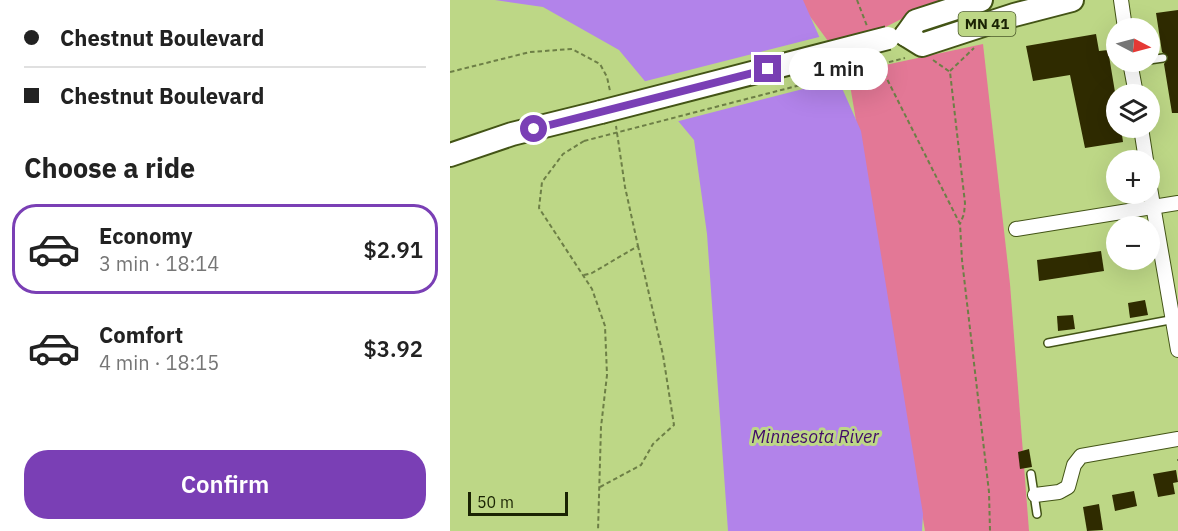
<!DOCTYPE html>
<meta charset="utf-8">
<style>
:root{--surface:#fff;--page:#f2f2f2;--text:#222;--muted:#767676;--line:#e0e0e0;--accent:#7a3fb5}
body{margin:0;font-family:"IBM Plex Sans",sans-serif;background:var(--page);color:var(--text);height:100vh;display:flex;flex-direction:column;font-size:22px;white-space:nowrap}
*{box-sizing:border-box;margin:0}
p{font-size:20px;color:var(--muted)}
.icon{flex:none;width:33px;height:33px;fill:none;stroke:currentColor;stroke-width:2;stroke-linecap:round;stroke-linejoin:round}
.map{position:relative;flex:1;overflow:hidden}
.details{display:flex;flex-direction:column;background:var(--surface);width:450px}
.details>*{flex:none}
.hud{display:grid;align-content:center;height:132px;padding:0 24px;background:var(--surface)}
.needle{width:39px;rotate:96deg}
.tools{position:absolute;left:656px;top:18px;display:grid;gap:12px}
.tools a{display:grid;place-items:center;width:54px;height:54px;border-radius:50%;background:var(--surface);box-shadow:0 6px 24px #0002;font-size:30px}
.scale{position:absolute;left:18px;bottom:15px;width:100px;box-sizing:border-box;padding-left:6px;border:3px solid #1a2303;border-top:0;font-size:16px;line-height:21px;white-space:nowrap;color:#1a2303;-webkit-text-stroke:4px #bdd786;paint-order:stroke}
.end{position:absolute;width:27px;height:27px;margin:-14px;border:8px solid #7a3fb5;background:#fff;box-shadow:0 0 0 3px #fff}
.from{border-radius:50%}
.bubble{position:absolute;height:42px;border-radius:21px;background:var(--surface);box-shadow:0 6px 24px #0002;font-size:20px;font-weight:600;line-height:42px;text-align:center}
.hud b{display:flex;align-items:center;gap:21px;height:57px;font-size:22px}
.hud b+b{border-top:2px solid var(--line)}
.hud i{width:15px;height:15px;background:var(--text)}
ul{padding:0;list-style:none}
li{display:flex;align-items:center;gap:18px;height:90px;margin:0 12px 9px;padding:0 12px;border:3px solid transparent;border-radius:24px}
li div{flex:1}
li b{display:block;font-size:22px}
li em{font-style:normal;font-weight:600}
li.active{border-color:var(--accent)}
li>.icon{width:54px;height:54px;stroke-width:1.5}
h2{padding:0 24px;font-size:27px;line-height:72px}
.primary-button{display:flex;gap:12px;margin-top:auto;padding:12px 24px}
.primary-button a{flex:1;height:69px;border-radius:24px;background:var(--accent);color:#fff;font-size:24px;font-weight:600;line-height:69px;text-align:center}
main{display:flex;flex:1;min-height:0}
.map>svg:first-child{display:block}
.green{fill:#e37896}
.water{fill:#b283ea}
.pier{fill:#bdd786}
.building{fill:#2f2b00}
.lines{fill:none;stroke-linecap:round;stroke-linejoin:round}
.lane-casing{stroke:#435416;stroke-width:10}
.street-casing{stroke:#435416;stroke-width:16}
.primary-casing{stroke:#435416;stroke-width:26}
.path{stroke:#6d7f46;stroke-width:2;stroke-dasharray:4.5 3;stroke-linecap:butt}
.lane{stroke:#fff;stroke-width:7}
.street{stroke:#fff;stroke-width:14}
.primary{stroke:#fff;stroke-width:22}
.primary-bridge-casing{stroke:#435416;stroke-width:26;stroke-linecap:butt}
.path-bridge{stroke:#6d7f46;stroke-width:2;stroke-dasharray:4.5 3;stroke-linecap:butt}
.primary-bridge{stroke:#fff;stroke-width:22}
.route{stroke:#7a3fb5;stroke-width:8}
.labels{text-anchor:middle;stroke-width:6;stroke-linejoin:round;paint-order:stroke}
.shield{fill:#bdd786;stroke:#4b592a;stroke-width:1.5}
.shield-label{font-size:15px;font-weight:bold;fill:#1a2303}
.water-label{font-size:18px;font-style:italic;fill:#400a69;stroke:#bdd786}
</style>
<main>
<section class="details">
<div class="hud">
<b><i class="from"></i>Chestnut Boulevard</b>
<b><i></i>Chestnut Boulevard</b>
</div>
<h2>Choose a ride</h2>
<ul>
<li class="active"><svg class="icon" aria-label="car" viewBox="0 0 24 24"><path d="M5 17H2v-5l4-1 3-4h7l3 4 3 1v5h-3M9 17h6M6 11h13"/><circle cx="7" cy="17" r="2"/><circle cx="17" cy="17" r="2"/></svg><div><b>Economy</b><p>3 min · 18:14</p></div><em>$2.91</em></li>
<li><svg class="icon" aria-label="car" viewBox="0 0 24 24"><path d="M5 17H2v-5l4-1 3-4h7l3 4 3 1v5h-3M9 17h6M6 11h13"/><circle cx="7" cy="17" r="2"/><circle cx="17" cy="17" r="2"/></svg><div><b>Comfort</b><p>4 min · 18:15</p></div><em>$3.92</em></li>
</ul>
<div class="primary-button"><a>Confirm</a></div>
</section>
<div class="map">
<svg width="728" height="531" viewBox="0 0 728 531">
<rect width="100%" height="100%" fill="#bdd786"/>
<g class="green">
<path d="M348,0H489L386,52Z"/>
<path d="M533,44L560,284L579,531H475L398,73Z"/>
</g>
<path class="water" d="M45,0H353L411,131L473,514L472,531H278L257,234L244,140L169,50L93,7Z"/>
<path class="pier" d="M373,36L392,79L225,122L192,82Z"/>
<g class="building">
<path d="M728,10V113H722L714,64L718,57L712,52L706,13Z"/>
<path d="M646,34L649,51L658,50L666,98V128H671L673,142L635,148L620,75L583,81L576,46Z"/>
<path d="M651,251L654,271L589,281L587,260Z"/>
<path d="M695,300L698,315L680,318L678,303Z"/>
<path d="M623,315L625,329L608,331L607,316Z"/>
<path d="M579,449L582,467L570,469L568,452Z"/>
<path d="M726,470L728,482L723,483L725,494L708,497L703,474Z"/>
<path d="M684,491L687,506L665,511L662,495Z"/>
<path d="M649,504L653,530L637,531L633,507Z"/>
</g>
<g class="lines">
<g class="lane-casing">
<g id="lane">
<path d="M699,60L713,58"/>
<path d="M681,64L693,62"/>
<path d="M598,343L725,319"/>
<path d="M581,474L587,514"/>
</g>
</g>
<g class="street-casing">
<g id="street">
<path d="M671,0L675,28"/>
<path d="M680,62L686,94"/>
<path d="M691,128L696,160"/>
<path d="M699,182L728,350"/>
<path d="M566,229L728,203"/>
<path d="M585,495L609,492L618,487L624,465L631,456L728,439"/>
</g>
</g>
<g class="primary-casing">
<g id="primary">
<path d="M456,35L472,45L564,15L622,0"/>
<path d="M456,35L466,21L531,0"/>
<path d="M0,155L62,134L151,112"/>
</g>
</g>
<g class="path">
<path d="M407,0L417,26"/>
<path d="M429,59L438,81L510,224L512,260L539,492L540,531"/>
<path d="M483,60L500,72L515,203L514,214L510,224"/>
<path d="M500,71L524,48"/>
<path d="M0,72L80,52L122,49L150,64L157,77L160,91"/>
<path d="M134,141L113,154L92,182L89,208L142,289L155,326L157,375L151,427L148,531"/>
<path d="M134,275L142,273L188,246L175,187L166,126"/>
<path d="M727,460H728"/>
<path d="M150,487L191,465L203,444L224,425L213,355L188,246"/>
</g>
<use href="#lane" class="lane"/>
<use href="#street" class="street"/>
<use href="#primary" class="primary"/>
<g class="primary-bridge-casing">
<path id="primary-bridge" d="M151,112L438,38"/>
</g>
<path class="path-bridge" d="M134,141L455,58"/>
<use href="#primary-bridge" class="primary-bridge"/>
</g>
<g class="lines">
<path class="route" d="M84,129L318,69"/>
</g>
<g class="labels">
<rect class="shield" x="508.5" y="12" width="57" height="24" rx="4.5"/>
<g class="shield-label">
<text x="537" y="29">MN 41</text>
</g>
<g class="water-label">
<text x="365" y="443">Minnesota River</text>
</g>
</g>
</svg>
<div class="tools">
<a><svg class="needle" viewBox="-14 -14 28 28"><path d="M0-13l5 13h-10z" fill="#e53935"/><path d="M0 13l5-13h-10z" fill="#767676"/></svg></a>
<a><svg class="icon" aria-label="layers" viewBox="0 0 24 24"><path d="M12 4l9 5-9 5-9-5zM3 14l9 5 9-5"/></svg></a>
<a>+</a>
<a>−</a>
</div>
<div class="scale">50 m</div>
<i class="end from" style="left:84px;top:129px"></i>
<i class="end" style="left:318px;top:69px"></i>
<div class="bubble" style="left:339px;top:48px;width:99px">1 min</div>
</div>
</main>
